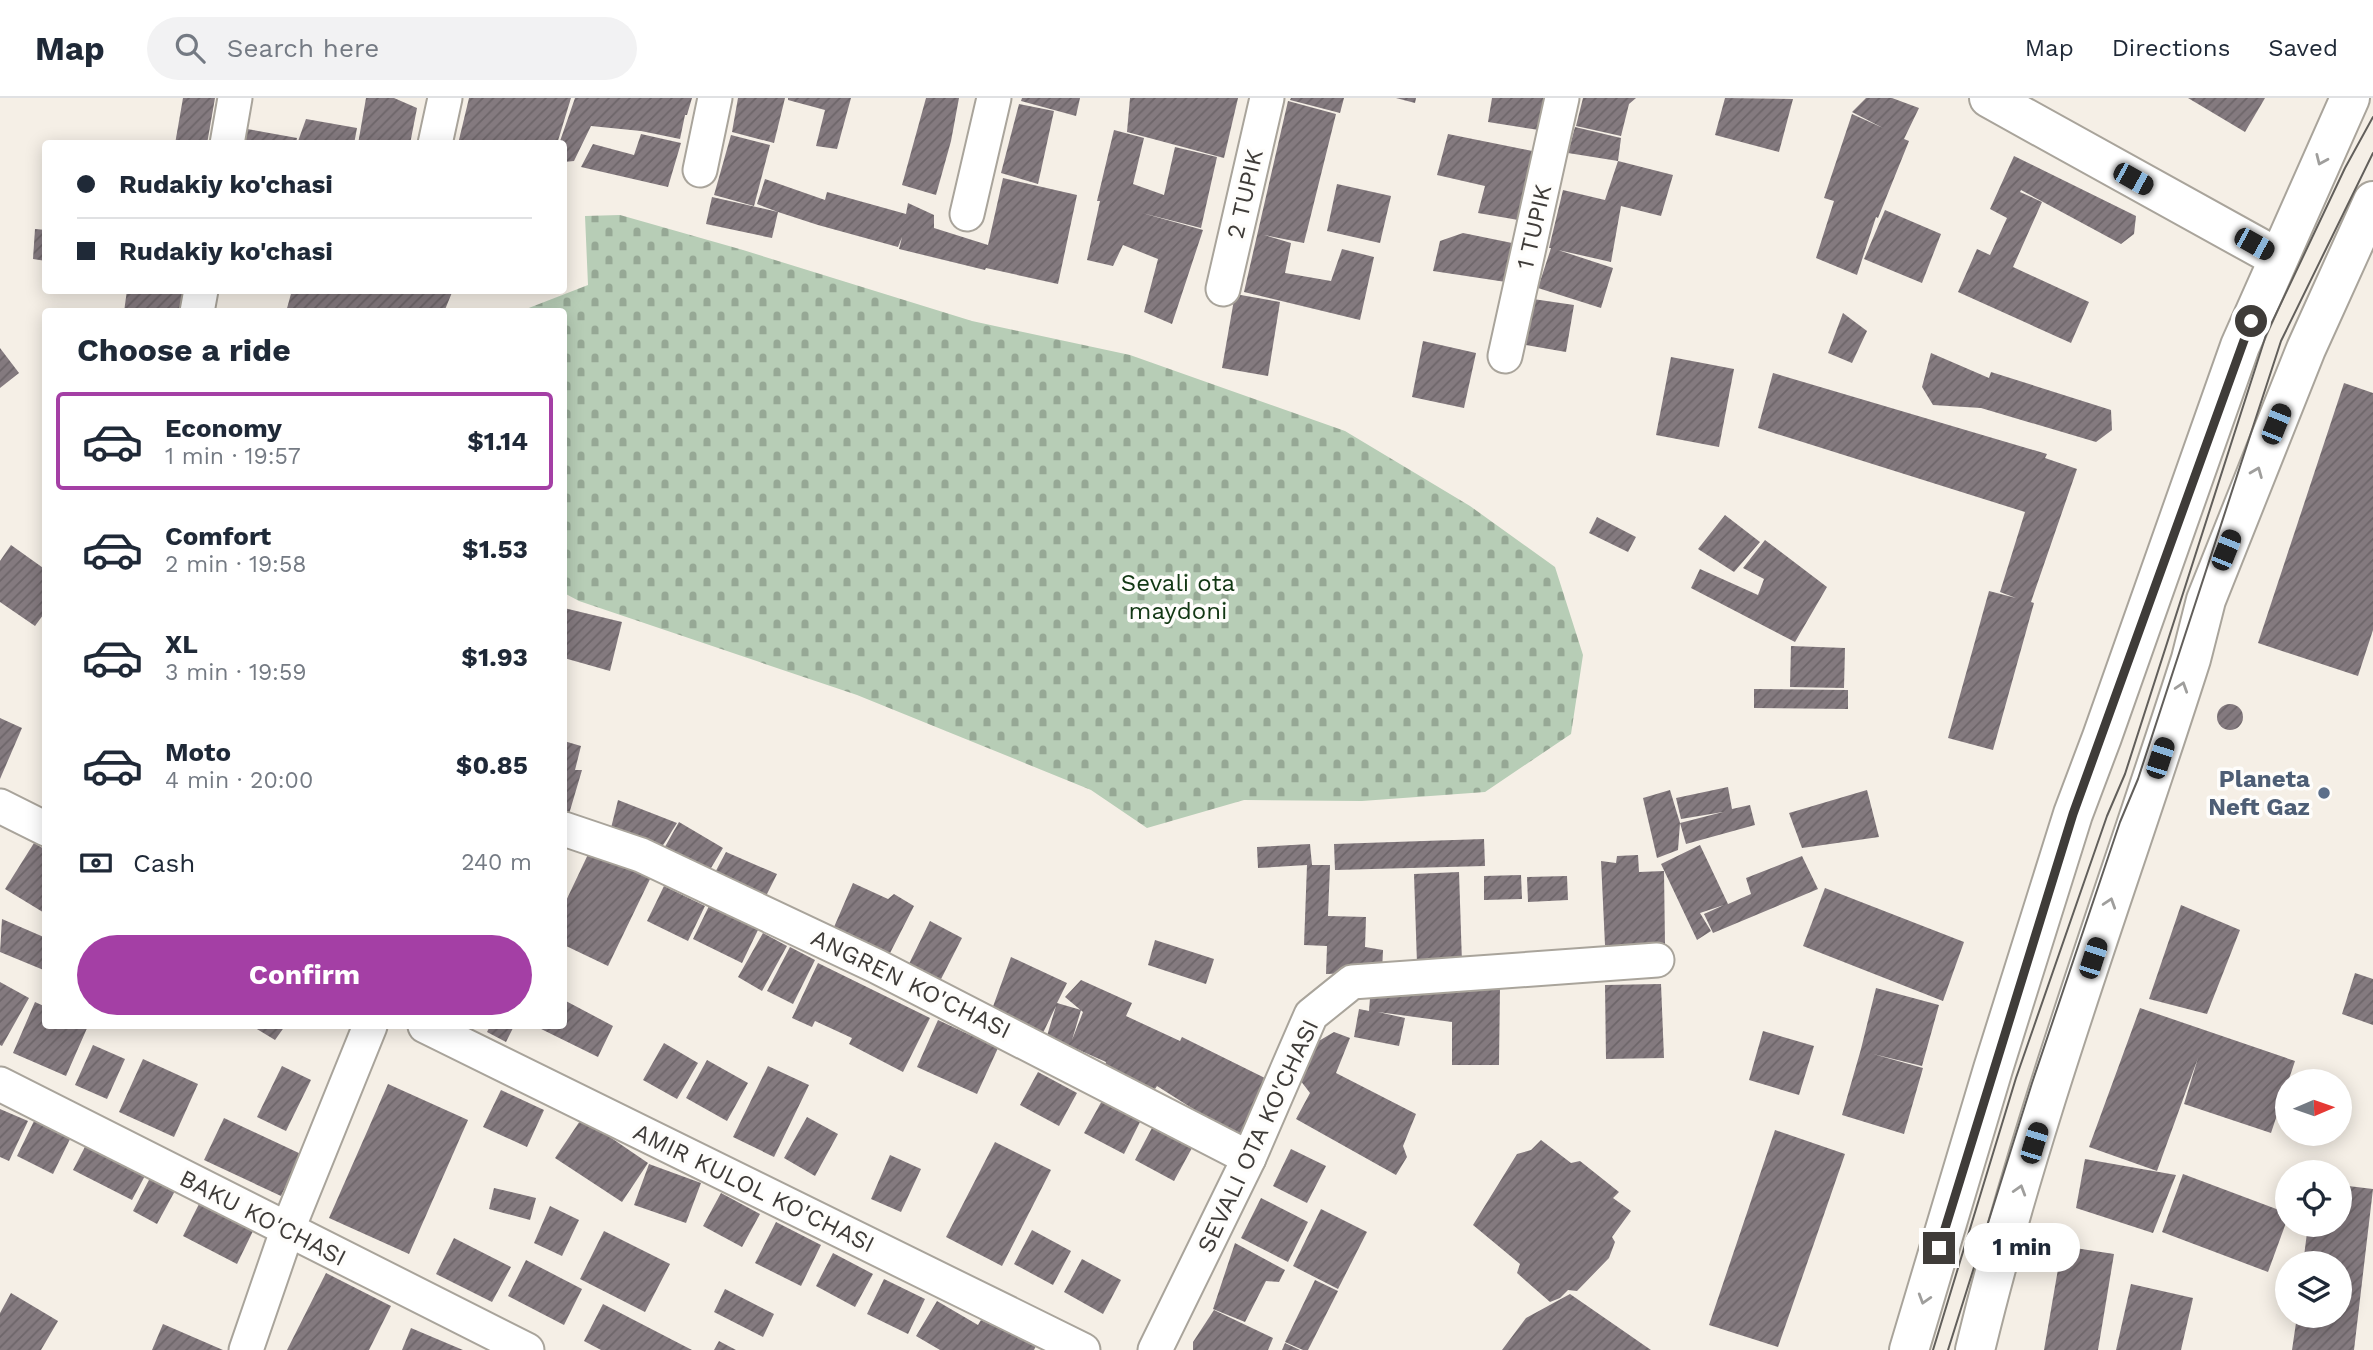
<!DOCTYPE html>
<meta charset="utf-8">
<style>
:root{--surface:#fff;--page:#f2f2f3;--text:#1f2937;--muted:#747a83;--line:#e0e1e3;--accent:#a43fa5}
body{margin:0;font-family:"Work Sans",sans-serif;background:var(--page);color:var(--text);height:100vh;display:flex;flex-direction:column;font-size:26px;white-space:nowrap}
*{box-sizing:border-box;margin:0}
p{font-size:23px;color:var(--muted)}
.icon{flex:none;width:38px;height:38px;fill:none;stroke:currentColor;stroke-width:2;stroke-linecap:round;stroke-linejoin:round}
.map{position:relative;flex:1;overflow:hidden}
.side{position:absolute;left:42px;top:210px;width:525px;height:721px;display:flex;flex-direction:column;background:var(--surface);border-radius:7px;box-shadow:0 4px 18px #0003}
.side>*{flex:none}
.guide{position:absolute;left:42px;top:42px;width:525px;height:154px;border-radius:7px;box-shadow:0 4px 18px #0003;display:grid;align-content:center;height:154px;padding:0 35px;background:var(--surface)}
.needle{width:46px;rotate:88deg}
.tools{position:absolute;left:2275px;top:971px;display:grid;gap:14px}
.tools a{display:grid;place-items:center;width:77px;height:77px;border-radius:50%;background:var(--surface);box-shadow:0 4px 18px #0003;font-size:35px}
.end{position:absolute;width:32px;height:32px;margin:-16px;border:9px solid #3f3c39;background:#fff;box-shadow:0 0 0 4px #fff}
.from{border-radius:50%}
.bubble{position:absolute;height:49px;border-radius:24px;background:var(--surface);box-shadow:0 4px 18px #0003;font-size:23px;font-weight:700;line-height:49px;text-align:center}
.car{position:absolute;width:21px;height:42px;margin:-21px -10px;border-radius:9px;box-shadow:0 0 5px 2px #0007;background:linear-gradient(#222 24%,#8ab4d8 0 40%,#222 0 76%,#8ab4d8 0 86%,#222 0)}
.guide b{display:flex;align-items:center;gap:24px;height:66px;font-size:26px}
.guide b+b{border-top:2px solid var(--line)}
.guide i{width:18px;height:18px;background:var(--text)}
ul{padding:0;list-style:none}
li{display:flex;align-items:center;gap:21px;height:98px;margin:0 14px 10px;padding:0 21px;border:4px solid transparent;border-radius:7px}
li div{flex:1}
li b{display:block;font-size:26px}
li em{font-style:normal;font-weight:700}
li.on{border-color:var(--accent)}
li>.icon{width:63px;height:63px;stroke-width:1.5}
h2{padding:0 35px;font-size:32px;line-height:84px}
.pay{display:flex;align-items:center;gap:18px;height:77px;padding:0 35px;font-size:26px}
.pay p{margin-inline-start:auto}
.button{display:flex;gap:14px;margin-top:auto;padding:14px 35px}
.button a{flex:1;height:80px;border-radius:42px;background:var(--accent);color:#fff;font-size:28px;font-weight:700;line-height:80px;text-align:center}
header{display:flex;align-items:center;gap:42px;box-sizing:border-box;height:98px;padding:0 35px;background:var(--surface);border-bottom:2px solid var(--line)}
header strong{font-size:33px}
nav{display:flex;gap:38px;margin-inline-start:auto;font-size:24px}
.search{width:490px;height:63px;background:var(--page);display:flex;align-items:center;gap:18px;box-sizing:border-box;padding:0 24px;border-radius:38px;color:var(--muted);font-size:26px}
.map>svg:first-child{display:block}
.cemetery{fill:url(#cemetery-stones)}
.building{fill:url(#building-hatch)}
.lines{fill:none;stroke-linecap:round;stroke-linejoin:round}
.street-casing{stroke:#a9a49b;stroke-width:37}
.secondary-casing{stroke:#a9a49b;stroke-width:42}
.primary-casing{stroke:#a9a49b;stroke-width:42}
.street{stroke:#fff;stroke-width:33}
.secondary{stroke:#fff;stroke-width:38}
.primary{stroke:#fff;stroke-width:38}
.tram{stroke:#625f5b;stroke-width:2}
.oneway{stroke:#9f9e9c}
.route{stroke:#3f3c39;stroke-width:9}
.service-dot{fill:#5c6f8a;stroke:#fefdfb;stroke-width:2.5}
.labels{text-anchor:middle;stroke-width:7;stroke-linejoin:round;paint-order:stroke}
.street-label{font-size:24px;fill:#3f3c39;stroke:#fefdfb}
.park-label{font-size:24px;fill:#113713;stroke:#fefdfb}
.service-label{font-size:24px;font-weight:bold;fill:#4e5e75;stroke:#fefdfb;text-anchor:end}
</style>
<header>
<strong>Map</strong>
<div class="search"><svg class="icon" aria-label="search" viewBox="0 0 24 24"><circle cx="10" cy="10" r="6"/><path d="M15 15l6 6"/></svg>Search here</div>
<nav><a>Map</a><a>Directions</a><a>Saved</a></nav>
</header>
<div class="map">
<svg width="2373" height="1252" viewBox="0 0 2373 1252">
<defs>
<pattern id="cemetery-stones" width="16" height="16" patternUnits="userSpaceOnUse" patternTransform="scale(1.75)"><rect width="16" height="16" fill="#b7cdb6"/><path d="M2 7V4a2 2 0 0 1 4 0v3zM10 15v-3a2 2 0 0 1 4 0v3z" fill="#96a895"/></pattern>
<pattern id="building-hatch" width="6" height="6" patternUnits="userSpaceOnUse" patternTransform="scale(1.75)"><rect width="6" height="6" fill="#847a7f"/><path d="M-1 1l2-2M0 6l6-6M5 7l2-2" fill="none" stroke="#6d6569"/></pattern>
</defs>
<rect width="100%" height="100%" fill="#f5efe6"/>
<path class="cemetery" d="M620,117L743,152L972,223L1130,257L1345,333L1470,408L1555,469L1583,557L1571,636L1485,694L1362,703L1244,702L1147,730L1091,692L857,597L579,503L564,495V214L521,213L588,187L585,118Z"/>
<g class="building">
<path d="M183,0H215L207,46H175Z"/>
<path d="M366,0H394L417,10L410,46H358Z"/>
<path d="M469,0H571L557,46H458Z"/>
<path d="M575,0H692L687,17H685L680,41L641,33L591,28L574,63L564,64V46H559Z"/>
<path d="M738,0H785L774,45L732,34Z"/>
<path d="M788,0H851L837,51L816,48L825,12L788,2Z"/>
<path d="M926,0H959L951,43L936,97L902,87Z"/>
<path d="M1022,0H1080L1076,18L1021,3Z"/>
<path d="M1130,0H1238L1224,60L1127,34Z"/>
<path d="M1291,0H1344L1340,15L1290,2Z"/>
<path d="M1396,0H1416L1415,5Z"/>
<path d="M1492,0H1545L1539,32L1488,24Z"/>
<path d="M1583,0H1636L1629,6L1621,38L1576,28Z"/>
<path d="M1725,0L1793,1L1779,54L1715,37Z"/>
<path d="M1866,0H1892L1919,10L1904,41L1909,43L1878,120L1876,119L1857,177L1816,160L1834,103L1824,100L1852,16L1883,30L1852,14Z"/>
<path d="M2188,0H2265L2245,34Z"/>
<path d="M1288,3L1336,16L1304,145L1264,137L1291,145L1285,175L1331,183L1342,151L1374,159L1360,222L1244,194Z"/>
<path d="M1019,6L1054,13L1038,86L1001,75Z"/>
<path d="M306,21L357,30L354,46H297Z"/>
<path d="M1575,29L1621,40L1618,63L1568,55Z"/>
<path d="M247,31L297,40L296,46H244Z"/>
<path d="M1114,32L1144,40L1133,86L1164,97L1175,49L1217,59L1201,130L1142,115L1203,132L1172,226L1144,214L1158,161L1123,147L1113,168L1087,162L1100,103H1097Z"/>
<path d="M641,36L681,45L668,89L581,69L593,46L634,57Z"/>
<path d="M1448,36L1537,54L1524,123L1478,115L1485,88L1437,77Z"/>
<path d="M731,37L770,47L754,108L714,97Z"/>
<path d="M2014,58L2136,118L2134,136L2121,146L2021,92L2020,94L2042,104L2013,169L2089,204L2071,245L1958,194L1977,151L1990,157L2007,120L1990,111Z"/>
<path d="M1618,63L1673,77L1661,118L1621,108L1611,164L1558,152L1613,170L1601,210L1538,190L1551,150H1549L1563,92L1605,102Z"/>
<path d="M1003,80L1077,97L1058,186L986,170L985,172L899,151L902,139L898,149L818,127L778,114L772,140L706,126L712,99L778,114L757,106L765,81L825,102L827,94L906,116L908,105L934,117V130L988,147Z"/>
<path d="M1337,86L1391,98L1380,145L1327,133Z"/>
<path d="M1885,112L1941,136L1922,185L1864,161Z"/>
<path d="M35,131L46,132V163L33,161Z"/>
<path d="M1463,135L1517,146L1506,184L1433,173L1440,143Z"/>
<path d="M127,192H170L186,195L183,214H124Z"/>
<path d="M292,192H453L444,214H286Z"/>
<path d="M1235,196L1280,204L1268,278L1222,270Z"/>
<path d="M1533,201L1574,207L1566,254L1526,247Z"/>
<path d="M1843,215L1867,233L1852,265L1828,255Z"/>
<path d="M1423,243L1476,255L1464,310L1412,299Z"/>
<path d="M0,250L19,275L0,290Z"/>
<path d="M1931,255L1989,280L1991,274L2111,312L2112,332L2096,344L1981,310L1933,307L1922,289Z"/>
<path d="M1671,259L1734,271L1719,349L1656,337Z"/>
<path d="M1773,275L2047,356L2045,360L2077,371L2031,504L2034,505L1993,652L1948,640L1989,493L2016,500L2000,494L2025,414L1758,330Z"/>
<path d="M2344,285L2373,295V532L2358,578L2258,545Z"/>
<path d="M1725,417L1760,444L1734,474L1698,451Z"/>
<path d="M1597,419L1636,439L1628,454L1589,435Z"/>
<path d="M1765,442L1827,489L1795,544L1691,490L1700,471L1758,497L1764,481L1743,470Z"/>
<path d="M11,447L46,472V513L35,528L0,504V463Z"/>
<path d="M564,510L622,524L610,573L564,560Z"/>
<path d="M1791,548L1845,550L1844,590L1790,589Z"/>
<path d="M1754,591L1848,592V611L1754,610Z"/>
<circle cx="2230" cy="619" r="13"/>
<path d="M0,620L22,630L0,681Z"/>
<path d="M564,643L581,648L575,672H582L569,716L564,714Z"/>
<path d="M1728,689L1732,711L1750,707L1755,727L1686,746L1680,725L1678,752L1657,760L1643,700L1670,692L1680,725L1723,714L1681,721L1676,700Z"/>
<path d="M1867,692L1879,739L1802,750L1789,715Z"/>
<path d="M618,702L677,725L660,752L610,734Z"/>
<path d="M679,724L723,750L705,780L662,754Z"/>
<path d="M1484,741L1485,768L1335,772L1334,746Z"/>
<path d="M34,745L46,752V816L5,791Z"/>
<path d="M1310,746L1312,767H1330L1328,818L1366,819L1365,849L1383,852L1382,874L1326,876L1327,848L1304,847L1307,767L1258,770L1257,749Z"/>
<path d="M1700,747L1728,806L1751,796L1746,780L1802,758L1818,791L1713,835L1704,816L1724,807L1700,815L1711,833L1697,842L1661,766Z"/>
<path d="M592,748L652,777L608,868L564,847V807Z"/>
<path d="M726,754L777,776L763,804L711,782Z"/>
<path d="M1638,757L1639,774L1664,773L1665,847H1605L1601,763L1616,765L1617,758Z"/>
<path d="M1459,774L1462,865L1417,866L1414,776Z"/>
<path d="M1521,777L1522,801L1484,802V778Z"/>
<path d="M1567,778L1568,802L1528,804L1527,779Z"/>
<path d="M853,785L888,801L894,796L914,808L887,861L831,836Z"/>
<path d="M664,788L705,808L688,843L647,823Z"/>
<path d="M1825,790L1964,844L1943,903L1803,848Z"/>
<path d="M2181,807L2240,832L2207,916L2149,901Z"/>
<path d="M709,808L758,832L742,865L693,841Z"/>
<path d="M2,821L46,840V873L0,854Z"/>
<path d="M930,823L962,840L939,885L907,870Z"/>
<path d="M763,835L787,848L762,893L738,879Z"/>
<path d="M1155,842L1214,861L1206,886L1148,867Z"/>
<path d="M790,849L815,862L793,906L767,893Z"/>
<path d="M1011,859L1067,885L1057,905L1081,912L1072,942L1083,914L1065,899L1081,882L1132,905L1126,918L1180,943L1182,939L1273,984L1242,1042L1157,988L1155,991L1105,968L1106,964L1070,948L1046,941L1056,908L1042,937L991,914Z"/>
<path d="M818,865L930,920L903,974L849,946L852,940L815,923L812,929L792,920Z"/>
<path d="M2355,875L2373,881V927L2342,916Z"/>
<path d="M0,884L29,900L2,948L0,947Z"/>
<path d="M1661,886L1664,960L1606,961L1605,887Z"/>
<path d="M1500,887L1499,967H1452V924L1378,914L1405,920L1399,948L1354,939L1359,911L1369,913L1370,900Z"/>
<path d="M1876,890L1939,907L1922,968L1873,956L1923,970L1904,1036L1842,1017L1861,951Z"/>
<path d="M564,902L613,928L598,959L535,928H564Z"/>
<path d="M35,904L46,909V928H88L66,978L13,955Z"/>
<path d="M2140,910L2295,963L2271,1035L2184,1006L2198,960L2157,1073L2089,1049Z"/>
<path d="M938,922L998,950L977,996L917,969Z"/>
<path d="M252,928H285L275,942Z"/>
<path d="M490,928H514L506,944L487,934Z"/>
<path d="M1763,933L1814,948L1799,997L1749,982Z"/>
<path d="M1334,934L1350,940L1336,975L1416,1016L1403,1048L1407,1059L1396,1077L1296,1021L1310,995L1300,982L1312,947Z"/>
<path d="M664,945L698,965L677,1001L643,982Z"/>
<path d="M93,947L125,961L107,1001L75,987Z"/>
<path d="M143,961L198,986L174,1039L119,1014Z"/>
<path d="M707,962L748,985L727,1023L686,1000Z"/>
<path d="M282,968L311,982L286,1033L257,1019Z"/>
<path d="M768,968L809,987L774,1059L733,1039Z"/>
<path d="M1038,974L1077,995L1059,1028L1020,1007Z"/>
<path d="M388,986L468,1022L409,1156L329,1120Z"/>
<path d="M501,992L544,1012L527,1049L483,1029Z"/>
<path d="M1103,1001L1141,1022L1124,1056L1084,1035Z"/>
<path d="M0,1011L28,1023L9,1063L0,1059Z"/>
<path d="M807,1019L838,1036L815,1078L784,1060Z"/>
<path d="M224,1020L301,1056L281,1098L204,1062Z"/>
<path d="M582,1020L648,1065L622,1104L555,1060Z"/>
<path d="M35,1021L71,1039L53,1076L17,1058Z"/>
<path d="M1153,1028L1192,1050L1174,1083L1135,1062Z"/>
<path d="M1775,1032L1845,1056L1778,1249L1709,1227Z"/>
<path d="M1541,1042L1571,1065L1580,1063L1619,1094L1613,1100L1631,1113L1612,1139L1615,1144L1609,1160L1577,1193L1568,1192L1560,1200L1550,1204L1517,1175L1520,1166L1473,1127L1517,1056L1531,1052Z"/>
<path d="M88,1043L147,1074L132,1102L73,1072Z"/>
<path d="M995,1044L1051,1072L1002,1168L946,1139Z"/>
<path d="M1291,1051L1326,1068L1307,1105L1273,1088Z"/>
<path d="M890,1057L921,1071L901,1114L871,1101Z"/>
<path d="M2085,1061L2176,1077L2153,1135L2076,1110Z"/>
<path d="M649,1066L701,1085L686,1125L634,1107Z"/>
<path d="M2183,1076L2287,1115V1122L2268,1174L2162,1134Z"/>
<path d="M151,1078L176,1091L157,1126L133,1113Z"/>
<path d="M2340,1087L2373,1091L2354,1252H2292L2297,1218H2340V1166H2303L2308,1127H2340Z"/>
<path d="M494,1090L536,1100L530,1122L489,1111Z"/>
<path d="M721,1095L760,1116L742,1149L703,1128Z"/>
<path d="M1261,1100L1308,1124L1288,1164L1241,1140Z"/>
<path d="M200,1104L254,1131L237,1166L183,1138Z"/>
<path d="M550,1108L579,1122L562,1158L534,1145Z"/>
<path d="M1321,1111L1367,1134L1338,1191L1293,1168Z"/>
<path d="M776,1124L821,1147L801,1188L755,1165Z"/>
<path d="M1032,1132L1071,1153L1053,1187L1014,1166Z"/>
<path d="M604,1133L670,1166L645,1214L580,1181Z"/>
<path d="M454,1140L511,1169L492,1204L436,1176Z"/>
<path d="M1235,1145L1285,1172L1279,1184L1266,1183L1245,1224L1213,1211Z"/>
<path d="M2062,1148L2114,1156L2098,1252H2044Z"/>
<path d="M833,1155L873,1176L855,1209L816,1188Z"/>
<path d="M1082,1161L1121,1182L1103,1216L1064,1194Z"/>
<path d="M526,1162L582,1191L564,1227L508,1198Z"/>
<path d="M326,1175L391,1208L369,1252H287Z"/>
<path d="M884,1181L925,1201L908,1236L867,1216Z"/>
<path d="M1315,1182L1338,1193L1308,1252H1303L1285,1244Z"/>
<path d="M2131,1186L2193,1200L2181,1252H2116Z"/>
<path d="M725,1191L774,1216L763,1239L714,1214Z"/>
<path d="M11,1195L58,1223L41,1252H0V1215Z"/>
<path d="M1570,1196L1651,1252H1502L1526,1220Z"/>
<path d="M937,1203L978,1227L981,1222L1036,1248L1034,1252H940L916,1238Z"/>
<path d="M603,1206L692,1252H601L584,1243Z"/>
<path d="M1214,1212L1273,1240L1268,1252H1193V1244Z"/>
<path d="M163,1226L223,1252H152Z"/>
<path d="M411,1230L463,1252H402Z"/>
<path d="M719,1243L736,1252H714Z"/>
<path d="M1285,1245L1300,1252H1282Z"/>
</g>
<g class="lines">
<g class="street-casing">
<g id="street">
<path d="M227,46L235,0"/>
<path d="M435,46L445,0"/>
<path d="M700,72L715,0"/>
<path d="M967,116L994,0"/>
<path d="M1223,191L1267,0"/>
<path d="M197,214L201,192"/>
<path d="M1505,258L1562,0"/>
<path d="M0,708L46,731"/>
<path d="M564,731L641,757L876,868L1249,1060"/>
<path d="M425,928L1083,1252"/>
<path d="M0,986L527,1252"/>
<path d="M246,1252L287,1133L370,928"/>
<path d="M1155,1252L1249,1060L1311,917L1352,884L1657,862"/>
</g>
</g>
<g class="secondary-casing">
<path id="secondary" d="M1989,0L2278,160"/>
</g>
<g class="primary-casing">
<g id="primary">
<path d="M1909,1252L1993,971L2073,716L2102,639L2240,248L2350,0"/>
<path d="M1975,1252C2032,1017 2118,790 2191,561L2206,502L2306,251L2373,103"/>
</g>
</g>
<use href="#street" class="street"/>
<use href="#secondary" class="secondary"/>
<use href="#primary" class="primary"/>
<g class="tram">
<path d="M1933,1252L2016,980L2107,718L2125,676L2266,237L2345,70L2373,19"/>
<path d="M1948,1252L2032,985L2120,724L2138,681L2281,243L2373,55"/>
</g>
</g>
<defs><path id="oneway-chevron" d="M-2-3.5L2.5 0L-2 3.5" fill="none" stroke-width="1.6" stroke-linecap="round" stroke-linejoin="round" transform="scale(1.75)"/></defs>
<g class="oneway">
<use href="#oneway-chevron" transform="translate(2321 62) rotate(114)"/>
<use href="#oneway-chevron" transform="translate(2257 374) rotate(-68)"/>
<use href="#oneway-chevron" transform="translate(2182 589) rotate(-72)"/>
<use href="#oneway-chevron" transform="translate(2110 805) rotate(-72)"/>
<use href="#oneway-chevron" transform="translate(2020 1092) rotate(-73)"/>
<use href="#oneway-chevron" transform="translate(1924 1201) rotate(107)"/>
</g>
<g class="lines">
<path class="route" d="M1939,1150L2073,716L2251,223"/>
</g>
<circle class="service-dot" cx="2324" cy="695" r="7"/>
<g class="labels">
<g class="street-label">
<text transform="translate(1245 96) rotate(-77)" y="8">2 TUPIK</text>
<text transform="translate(1534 129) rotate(-77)" y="8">1 TUPIK</text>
<text transform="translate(911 886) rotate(26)" y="8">ANGREN KO'CHASI</text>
<text transform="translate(1258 1038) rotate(-65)" y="8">SEVALI OTA KO'CHASI</text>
<text transform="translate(754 1090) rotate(26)" y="8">AMIR KULOL KO'CHASI</text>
<text transform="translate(263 1120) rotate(27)" y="8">BAKU KO'CHASI</text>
</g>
<g class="park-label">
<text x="1178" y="493">Sevali ota<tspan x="1178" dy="28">maydoni</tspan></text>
</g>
<g class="service-label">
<text x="2310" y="689">Planeta<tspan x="2310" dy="28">Neft Gaz</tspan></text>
</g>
</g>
</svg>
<div class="tools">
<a><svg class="needle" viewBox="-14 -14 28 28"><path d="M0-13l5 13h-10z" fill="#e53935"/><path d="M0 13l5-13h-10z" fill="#747a83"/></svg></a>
<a><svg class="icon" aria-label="locate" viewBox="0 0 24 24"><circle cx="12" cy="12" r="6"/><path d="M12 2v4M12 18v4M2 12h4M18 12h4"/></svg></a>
<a><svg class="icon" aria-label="layers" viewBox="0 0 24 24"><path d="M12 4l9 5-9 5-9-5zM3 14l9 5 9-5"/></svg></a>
</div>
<i class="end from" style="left:2251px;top:223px"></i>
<i class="end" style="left:1939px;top:1150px"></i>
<div class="bubble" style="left:1964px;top:1125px;width:116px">1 min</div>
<i class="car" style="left:2133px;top:81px;rotate:119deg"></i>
<i class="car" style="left:2254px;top:146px;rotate:119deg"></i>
<i class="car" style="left:2276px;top:326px;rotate:22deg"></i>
<i class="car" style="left:2226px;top:452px;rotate:22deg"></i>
<i class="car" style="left:2160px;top:660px;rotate:18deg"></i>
<i class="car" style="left:2093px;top:860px;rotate:18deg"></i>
<i class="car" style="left:2034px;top:1045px;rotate:17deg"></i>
<div class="guide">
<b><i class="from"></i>Rudakiy ko'chasi</b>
<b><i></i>Rudakiy ko'chasi</b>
</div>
<section class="side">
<h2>Choose a ride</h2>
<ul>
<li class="on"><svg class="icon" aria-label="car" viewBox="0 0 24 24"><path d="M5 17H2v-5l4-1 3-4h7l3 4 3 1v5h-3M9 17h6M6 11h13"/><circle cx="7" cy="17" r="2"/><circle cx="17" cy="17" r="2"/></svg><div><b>Economy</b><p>1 min · 19:57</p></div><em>$1.14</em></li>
<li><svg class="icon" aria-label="car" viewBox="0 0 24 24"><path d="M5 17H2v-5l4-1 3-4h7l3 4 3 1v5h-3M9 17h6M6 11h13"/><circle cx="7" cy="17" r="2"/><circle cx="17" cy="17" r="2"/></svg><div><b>Comfort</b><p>2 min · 19:58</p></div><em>$1.53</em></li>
<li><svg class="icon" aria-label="car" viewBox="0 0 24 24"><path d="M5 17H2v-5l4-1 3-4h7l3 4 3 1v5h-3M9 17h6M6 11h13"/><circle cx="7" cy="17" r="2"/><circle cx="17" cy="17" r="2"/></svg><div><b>XL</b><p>3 min · 19:59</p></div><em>$1.93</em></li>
<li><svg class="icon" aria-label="car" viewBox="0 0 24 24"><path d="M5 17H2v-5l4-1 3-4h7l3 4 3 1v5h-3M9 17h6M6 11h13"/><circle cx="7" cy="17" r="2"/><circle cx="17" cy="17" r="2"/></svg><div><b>Moto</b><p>4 min · 20:00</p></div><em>$0.85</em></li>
</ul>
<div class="pay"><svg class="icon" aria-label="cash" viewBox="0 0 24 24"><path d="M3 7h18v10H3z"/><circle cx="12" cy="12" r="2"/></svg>Cash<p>240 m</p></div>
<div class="button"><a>Confirm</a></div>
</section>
</div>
